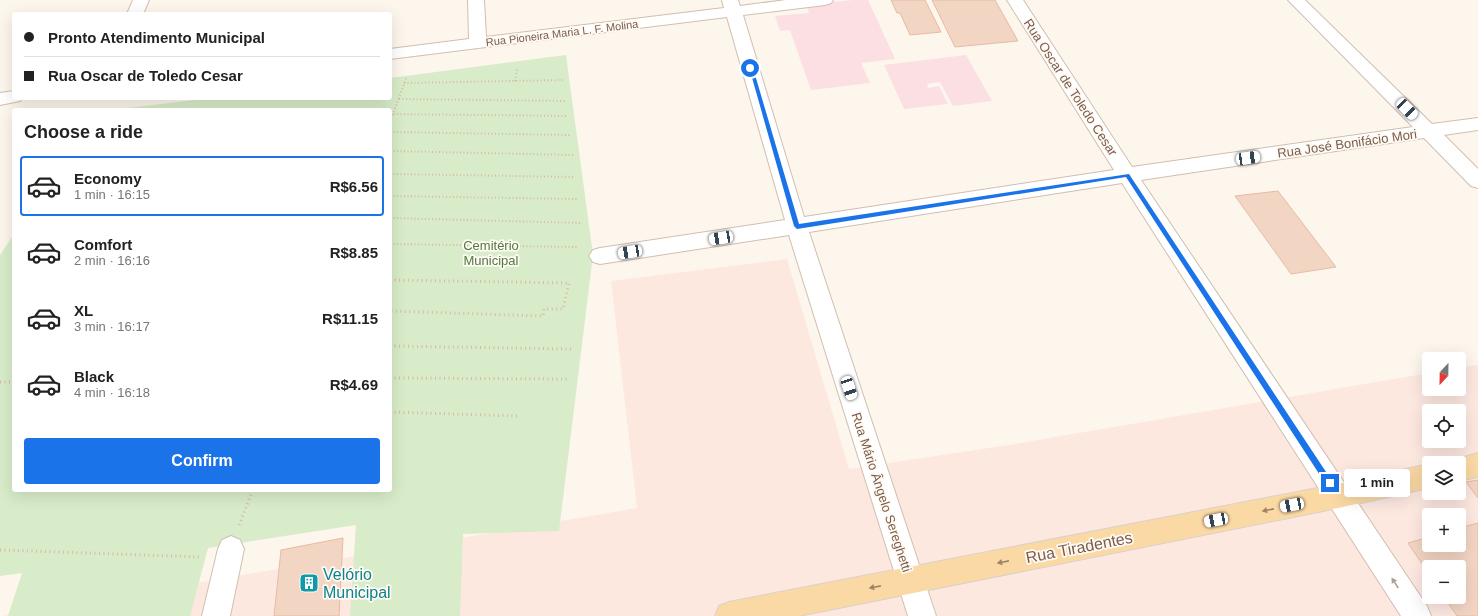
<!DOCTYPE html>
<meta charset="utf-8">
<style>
:root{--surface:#fff;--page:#f2f2f2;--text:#222;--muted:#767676;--line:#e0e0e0;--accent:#1a73e8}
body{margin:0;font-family:Helvetica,sans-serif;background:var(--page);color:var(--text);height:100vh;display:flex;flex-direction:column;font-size:15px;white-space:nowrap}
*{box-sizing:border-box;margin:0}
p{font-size:13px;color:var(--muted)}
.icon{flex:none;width:22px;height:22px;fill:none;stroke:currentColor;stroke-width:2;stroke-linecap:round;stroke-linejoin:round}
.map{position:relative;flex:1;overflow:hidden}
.drawer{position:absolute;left:12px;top:108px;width:380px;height:384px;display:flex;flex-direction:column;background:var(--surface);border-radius:4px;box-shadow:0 4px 16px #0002}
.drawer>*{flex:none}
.hud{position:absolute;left:12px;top:12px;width:380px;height:88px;border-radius:4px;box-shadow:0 4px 16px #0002;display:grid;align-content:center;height:88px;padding:0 12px;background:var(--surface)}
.needle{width:26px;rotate:202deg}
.fabs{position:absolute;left:1422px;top:352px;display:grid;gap:8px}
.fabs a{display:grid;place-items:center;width:44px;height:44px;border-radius:4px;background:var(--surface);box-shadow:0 4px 16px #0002;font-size:20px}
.end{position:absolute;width:18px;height:18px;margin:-9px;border:5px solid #1a73e8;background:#fff;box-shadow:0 0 0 2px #fff}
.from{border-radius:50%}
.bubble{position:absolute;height:28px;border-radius:4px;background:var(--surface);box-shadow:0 4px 16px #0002;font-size:13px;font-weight:700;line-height:28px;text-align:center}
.car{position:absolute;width:12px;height:24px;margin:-12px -6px;border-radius:5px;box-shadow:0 0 3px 1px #0007;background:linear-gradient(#fff 24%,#345 0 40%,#fff 0 76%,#345 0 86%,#fff 0)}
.hud b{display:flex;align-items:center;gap:14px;height:38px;font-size:15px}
.hud b+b{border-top:1px solid var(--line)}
.hud i{width:10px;height:10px;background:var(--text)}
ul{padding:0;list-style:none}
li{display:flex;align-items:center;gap:12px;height:60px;margin:0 8px 6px;padding:0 4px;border:2px solid transparent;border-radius:4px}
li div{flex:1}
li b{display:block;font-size:15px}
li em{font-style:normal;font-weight:700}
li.current{border-color:var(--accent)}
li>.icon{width:36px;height:36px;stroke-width:1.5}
h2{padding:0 12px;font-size:18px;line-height:48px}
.cta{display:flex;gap:8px;margin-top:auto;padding:8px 12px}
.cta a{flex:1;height:46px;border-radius:4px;background:var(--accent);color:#fff;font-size:16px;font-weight:700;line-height:46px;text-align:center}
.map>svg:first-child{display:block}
.commercial{fill:#fde8e0;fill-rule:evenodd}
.medical{fill:#fbdfe3}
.green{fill:#d8ecc9}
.building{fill:#f3d5c3;stroke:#e6bba3}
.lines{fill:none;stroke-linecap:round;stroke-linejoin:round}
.minor-casing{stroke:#d1beb0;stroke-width:2}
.major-casing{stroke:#dad1cd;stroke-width:2}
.path-far1{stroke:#d9b8a5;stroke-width:2;stroke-dasharray:1 2.5;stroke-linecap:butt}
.path{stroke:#d9b8a5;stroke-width:3;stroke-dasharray:1 3.5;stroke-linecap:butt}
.minor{fill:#fff;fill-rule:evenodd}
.major{fill:#fbd9a5;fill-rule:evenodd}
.oneway{fill:#a18267}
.oneway2{fill:#af9d94}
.route{fill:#1a73e8}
.labels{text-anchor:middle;stroke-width:3.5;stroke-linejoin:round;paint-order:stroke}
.far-street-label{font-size:11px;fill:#7a5c4d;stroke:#fffaf3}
.street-label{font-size:13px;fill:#7a5c4d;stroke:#fffaf3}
.park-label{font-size:13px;fill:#537a41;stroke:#fffaf3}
.near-street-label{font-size:16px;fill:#7a5c4d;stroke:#fffaf3}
.near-culture-label{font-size:16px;fill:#0d838f;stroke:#fffaf3;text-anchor:start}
</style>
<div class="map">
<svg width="1478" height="616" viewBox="0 0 1478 616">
<rect width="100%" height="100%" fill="#fdf6ec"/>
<path class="commercial" d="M787,259L849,469L1015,444L1429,373V389H1459V368L1478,365V616H2L637,508L611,281ZM1429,411H1459V441H1429ZM1429,463H1459V493H1429ZM1429,515H1459V545H1429ZM1429,567H1459V597H1429Z"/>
<g class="medical">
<path d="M853,0H868L895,59L861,63L870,83L811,90L790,30L780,31L775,16L809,13L806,5Z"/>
<path d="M966,55L992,101L953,106L940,82L927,84L928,88L939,86L948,104L904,109L884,65Z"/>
</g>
<path class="green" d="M566,55L593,255L559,531L463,534L460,616H350L356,525L208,548L190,616H8L22,573L0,576V255L14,234V490H390V110H110L212,98H390V78Z"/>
<g class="building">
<path d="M891,0H925L941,32L910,35L900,13H897Z"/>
<path d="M932,0H995L1018,41L955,47Z"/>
<path d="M1278,191L1336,267L1291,274L1235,196Z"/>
<path d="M1478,480V498L1466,482Z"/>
<path d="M1478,523V616H1457L1444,597H1459V567H1429V574L1408,543L1429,537V545H1459V528Z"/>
<path d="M343,538L339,616H274L281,550Z"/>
</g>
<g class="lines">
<g class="minor-casing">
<g id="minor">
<path d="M133,0H149L143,14H127Z"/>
<path d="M468,0H484L486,37L724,8L722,0H738L740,6L786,0H833L831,3L825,5L743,15L804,217L1114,170L1007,0H1023L1132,167L1413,127L1288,0H1305L1432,124L1478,118V130L1444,135L1478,169V188L1471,186L1424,138L1141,180L1427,606L1431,616H1401L1122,183L809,232L936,616H908L789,235L600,264L593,262L589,256L593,250L600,248L785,220L727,17L390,59V49L469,39Z"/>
<path d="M14,91V98H22L20,101L0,105V93Z"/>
<path d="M231,536L240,540L244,549L230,616H202L218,549L222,540Z"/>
</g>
</g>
<g class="major-casing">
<g id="major">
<path d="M1478,453V477L1459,481V463H1449L1450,461Z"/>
<path d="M1429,464V488L1338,508L799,616H715L719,606L729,602L1338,484Z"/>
</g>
</g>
<g class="path-far1">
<path d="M515,81L517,69"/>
<path d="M404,83L563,80"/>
<path d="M399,99L566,101"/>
<path d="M390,114L568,116"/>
<path d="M390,122L407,76"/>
<path d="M390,132L570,135"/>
<path d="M390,151L573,155"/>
<path d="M390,174L575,177"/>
<path d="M390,196L579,199"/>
<path d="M390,218L581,223"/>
<path d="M390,244L577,247"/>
</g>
<g class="path">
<path d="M390,280L569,283L563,309H544L543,316L390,311"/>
<path d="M390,346L571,349"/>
<path d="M390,378L568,379"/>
<path d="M0,382H14"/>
<path d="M390,412L517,416"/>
<path d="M239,525L253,490"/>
<path d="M0,550L202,557"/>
</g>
<use href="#minor" class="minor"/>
<use href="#major" class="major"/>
</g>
<defs><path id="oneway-solid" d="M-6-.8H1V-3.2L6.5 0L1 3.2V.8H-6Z"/></defs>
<g class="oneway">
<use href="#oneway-solid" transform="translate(1268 510) rotate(169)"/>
<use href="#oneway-solid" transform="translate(1003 562) rotate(169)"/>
<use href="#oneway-solid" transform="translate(875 587) rotate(169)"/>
</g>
<use class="oneway2" href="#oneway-solid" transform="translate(1395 583) rotate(-123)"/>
<path class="route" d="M749,67L753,68L799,224L1129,174L1332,481V486H1327L1126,177L797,229L794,226Z"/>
<defs>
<g id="building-square" transform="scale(1)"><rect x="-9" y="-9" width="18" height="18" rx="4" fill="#0f9aa8" stroke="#fffaf3"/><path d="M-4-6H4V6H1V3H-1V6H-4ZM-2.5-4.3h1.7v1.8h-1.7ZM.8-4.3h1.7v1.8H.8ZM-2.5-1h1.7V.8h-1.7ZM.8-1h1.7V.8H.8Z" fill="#fff"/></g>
</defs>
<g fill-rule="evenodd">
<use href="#building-square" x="309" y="583"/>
</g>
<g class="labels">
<g class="far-street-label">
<text transform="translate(562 33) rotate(-7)" y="4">Rua Pioneira Maria L. F. Molina</text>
</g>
<g class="street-label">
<text transform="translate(1071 87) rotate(57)" y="5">Rua Oscar de Toledo Cesar</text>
<text transform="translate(1347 143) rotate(-8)" y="5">Rua José Bonifácio Mori</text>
<text transform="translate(882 492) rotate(72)" y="5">Rua Mário Ângelo Sereghetti</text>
</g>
<g class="park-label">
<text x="491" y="250">Cemitério<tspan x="491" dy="15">Municipal</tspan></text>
</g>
<g class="near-street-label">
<text transform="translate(1079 547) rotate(-11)" y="6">Rua Tiradentes</text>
</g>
<g class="near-culture-label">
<text x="323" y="580">Velório<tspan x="323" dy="18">Municipal</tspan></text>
</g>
</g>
</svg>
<div class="fabs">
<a><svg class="needle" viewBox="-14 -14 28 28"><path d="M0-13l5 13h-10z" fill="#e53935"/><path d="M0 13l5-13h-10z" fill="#767676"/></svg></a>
<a><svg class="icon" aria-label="locate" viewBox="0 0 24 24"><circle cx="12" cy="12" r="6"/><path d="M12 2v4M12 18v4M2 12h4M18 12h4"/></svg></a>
<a><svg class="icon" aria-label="layers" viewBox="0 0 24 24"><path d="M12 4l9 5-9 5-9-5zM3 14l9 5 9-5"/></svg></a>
<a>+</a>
<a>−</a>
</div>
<i class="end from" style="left:750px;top:68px"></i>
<i class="end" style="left:1330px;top:483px"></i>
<div class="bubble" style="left:1344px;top:469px;width:66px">1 min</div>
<i class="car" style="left:1407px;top:109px;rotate:135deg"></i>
<i class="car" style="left:1248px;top:158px;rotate:82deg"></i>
<i class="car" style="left:721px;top:238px;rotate:261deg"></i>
<i class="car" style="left:630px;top:252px;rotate:261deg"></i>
<i class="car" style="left:849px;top:388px;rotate:162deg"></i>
<i class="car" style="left:1292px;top:505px;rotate:259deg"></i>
<i class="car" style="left:1216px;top:520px;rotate:259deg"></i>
<div class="hud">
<b><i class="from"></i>Pronto Atendimento Municipal</b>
<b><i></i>Rua Oscar de Toledo Cesar</b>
</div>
<section class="drawer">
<h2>Choose a ride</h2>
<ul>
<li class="current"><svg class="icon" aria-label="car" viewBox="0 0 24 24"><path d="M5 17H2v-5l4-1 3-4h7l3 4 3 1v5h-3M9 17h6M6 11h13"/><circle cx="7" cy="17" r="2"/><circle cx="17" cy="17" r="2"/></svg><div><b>Economy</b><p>1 min · 16:15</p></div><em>R$6.56</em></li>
<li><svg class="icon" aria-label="car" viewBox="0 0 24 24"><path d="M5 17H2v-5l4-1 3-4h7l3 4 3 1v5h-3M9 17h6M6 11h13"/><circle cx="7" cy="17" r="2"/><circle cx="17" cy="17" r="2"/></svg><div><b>Comfort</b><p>2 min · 16:16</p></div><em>R$8.85</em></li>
<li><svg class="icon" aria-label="car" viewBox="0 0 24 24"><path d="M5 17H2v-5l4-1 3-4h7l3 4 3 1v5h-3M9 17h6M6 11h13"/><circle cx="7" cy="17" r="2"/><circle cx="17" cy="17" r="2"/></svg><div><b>XL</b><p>3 min · 16:17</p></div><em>R$11.15</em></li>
<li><svg class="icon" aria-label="car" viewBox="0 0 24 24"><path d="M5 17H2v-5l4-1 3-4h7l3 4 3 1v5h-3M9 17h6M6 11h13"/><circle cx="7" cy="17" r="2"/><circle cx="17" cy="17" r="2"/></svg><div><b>Black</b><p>4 min · 16:18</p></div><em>R$4.69</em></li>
</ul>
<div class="cta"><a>Confirm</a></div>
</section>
</div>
